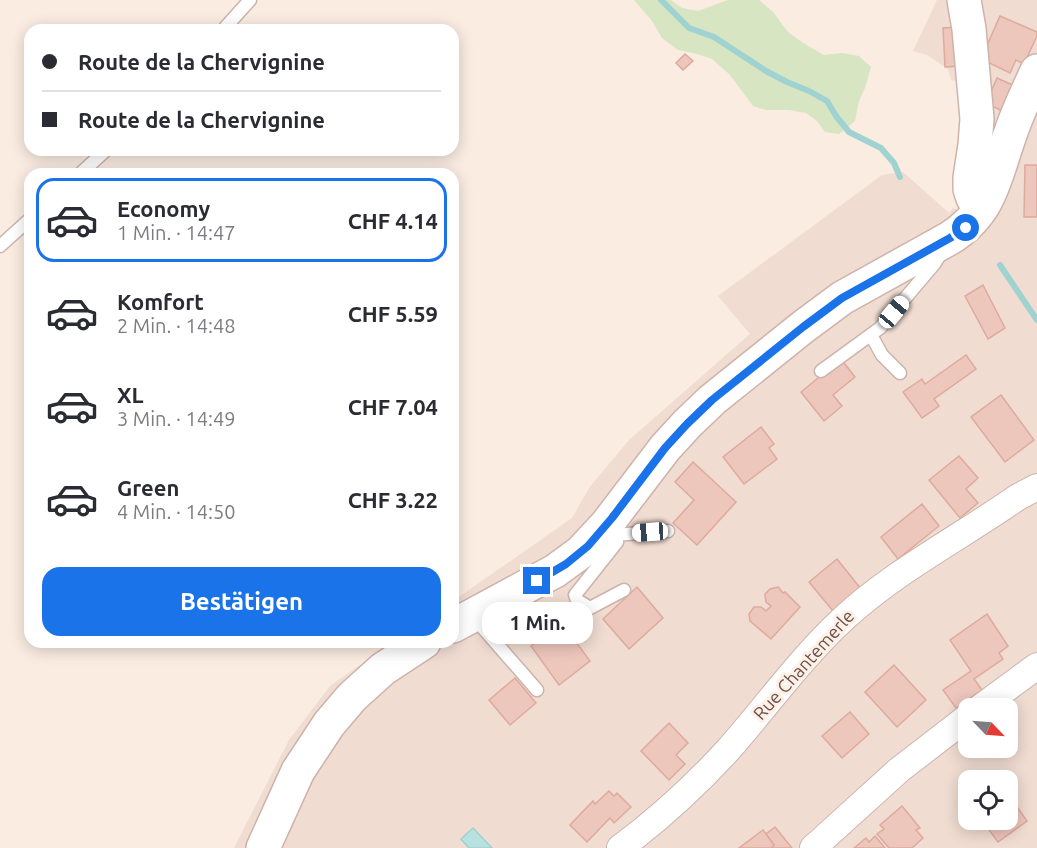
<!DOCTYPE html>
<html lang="de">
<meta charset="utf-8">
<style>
:root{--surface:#fff;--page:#f7f7f7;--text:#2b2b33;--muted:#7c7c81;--line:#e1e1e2;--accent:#1a73e8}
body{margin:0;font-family:Ubuntu,sans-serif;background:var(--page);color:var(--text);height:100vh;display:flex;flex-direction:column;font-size:22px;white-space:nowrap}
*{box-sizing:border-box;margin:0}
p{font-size:20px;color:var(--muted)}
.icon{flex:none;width:33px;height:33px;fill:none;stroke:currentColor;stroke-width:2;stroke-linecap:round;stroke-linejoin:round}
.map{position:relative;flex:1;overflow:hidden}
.drawer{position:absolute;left:24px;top:168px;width:435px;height:480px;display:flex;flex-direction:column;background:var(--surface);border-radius:18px;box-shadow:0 3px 15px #0003}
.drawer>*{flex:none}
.banner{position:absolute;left:24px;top:24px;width:435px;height:132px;border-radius:18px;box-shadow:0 3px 15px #0003;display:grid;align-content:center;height:132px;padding:0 18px;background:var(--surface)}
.needle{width:39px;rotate:115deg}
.tools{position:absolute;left:958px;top:698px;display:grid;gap:12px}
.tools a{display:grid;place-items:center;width:60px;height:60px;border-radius:12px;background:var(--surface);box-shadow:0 3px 15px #0003;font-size:30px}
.end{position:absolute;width:27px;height:27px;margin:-14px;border:8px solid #1a73e8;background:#fff;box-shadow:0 0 0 3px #fff}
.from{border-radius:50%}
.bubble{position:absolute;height:42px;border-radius:18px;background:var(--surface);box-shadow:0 3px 15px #0003;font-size:20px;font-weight:700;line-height:42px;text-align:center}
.car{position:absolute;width:18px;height:36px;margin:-18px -9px;border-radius:8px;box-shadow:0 0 4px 2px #0007;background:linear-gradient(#fff 24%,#345 0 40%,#fff 0 76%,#345 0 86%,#fff 0)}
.banner b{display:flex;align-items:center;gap:21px;height:57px;font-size:22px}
.banner b+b{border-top:2px solid var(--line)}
.banner i{width:15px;height:15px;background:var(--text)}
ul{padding:10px 0 0;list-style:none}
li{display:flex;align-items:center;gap:18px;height:84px;margin:0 12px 9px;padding:0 6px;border:3px solid transparent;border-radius:18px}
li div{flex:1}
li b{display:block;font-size:22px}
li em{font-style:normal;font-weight:700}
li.selected{border-color:var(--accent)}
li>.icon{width:54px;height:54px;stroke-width:1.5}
.cta{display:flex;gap:12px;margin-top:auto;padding:12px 18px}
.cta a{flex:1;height:69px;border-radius:18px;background:var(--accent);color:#fff;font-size:24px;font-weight:700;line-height:69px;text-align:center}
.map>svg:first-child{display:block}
.residential{fill:#f0dcd1;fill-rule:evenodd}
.green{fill:#d7e5c2}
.water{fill:#b8e1df;stroke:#9fd2d0;stroke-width:1.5}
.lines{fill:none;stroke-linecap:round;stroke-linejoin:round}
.stream{stroke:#9fd2d0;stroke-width:6}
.building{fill:#edc6bc;stroke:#deaa9d;stroke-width:1.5}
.lane-casing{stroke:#cbb4ac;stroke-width:15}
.street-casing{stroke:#cbb4ac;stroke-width:28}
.secondary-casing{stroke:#ceb3aa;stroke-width:36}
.lane{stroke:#fff;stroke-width:12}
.street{stroke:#fff;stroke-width:26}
.secondary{stroke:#fff;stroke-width:33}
.route{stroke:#1a73e8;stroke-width:8}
.labels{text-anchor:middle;stroke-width:6;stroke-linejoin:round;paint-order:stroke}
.street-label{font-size:18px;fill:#6e504b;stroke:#fdf0e7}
</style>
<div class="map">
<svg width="1037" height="848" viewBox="0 0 1037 848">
<rect width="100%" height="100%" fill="#faece1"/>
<path class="residential" d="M937,0H1037V848H234L289,740L330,686L393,642H453V601L572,518L589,488L629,440L750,334L718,296L882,175L903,172L949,213L953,208L959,210L971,134L968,83L951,80L948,69L927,55L913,51ZM969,708H1008V747H969ZM969,780H1008V819H969Z"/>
<path class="green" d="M634,0H671L682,8L698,11L728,0H759L773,12L788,32L803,43L824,55L842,53L859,56L871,67L865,88L859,101L855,121L839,134L825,132L817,121L806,113L789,110H766L753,106L730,75L712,59L697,54L678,50L662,38L652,21Z"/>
<path class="water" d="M473,828L492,848H469L461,839Z"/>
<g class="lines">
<g class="stream">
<path d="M661,0L689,28L714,37L766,71L787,82L809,91L827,101L836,116L849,132L881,148L894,163L900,177"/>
<path d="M1000,265L1037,320"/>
</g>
</g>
<g class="building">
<path d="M1000,16L1037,32V36L1024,64L1016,60L1010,73L981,59Z"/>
<path d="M961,27L962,66L945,67L943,28Z"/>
<path d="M685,54L693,61L683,70L676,63Z"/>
<path d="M997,78L1017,87L1006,113L986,103Z"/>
<path d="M1025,165H1037V217H1024Z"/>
<path d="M983,285L1005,328L988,339L965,296Z"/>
<path d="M966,355L976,369L934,399L939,406L922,418L903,392L922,379L925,384Z"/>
<path d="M841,359L855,377L833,395L842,406L824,421L801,392Z"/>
<path d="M1001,395L1034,440L1005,462L971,417Z"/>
<path d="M761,427L774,444L769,448L777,459L744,484L723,457Z"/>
<path d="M959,456L978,478L966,489L978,503L960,518L929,480Z"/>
<path d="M693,462L736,502L697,545L673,523L694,500L675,482Z"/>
<path d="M922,504L939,526L898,559L881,537Z"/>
<path d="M837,559L861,589L833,611L809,582Z"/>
<path d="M637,587L663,618L629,649L603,619Z"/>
<path d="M778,587L783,593L785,592L800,607L771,639L750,621L749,614L754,607H761L766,611L771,606L766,602L765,594L770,589Z"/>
<path d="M987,614L1008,646L999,653L1003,659L974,679L982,690L956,708L943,690L971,671L950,640Z"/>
<path d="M562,623L590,661L559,685L531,646Z"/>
<path d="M894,665L926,700L897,727L865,692Z"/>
<path d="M515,678L536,703L510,725L489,700Z"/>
<path d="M850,712L869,734L842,758L822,736Z"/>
<path d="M669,723L688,743L676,755L685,764L669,780L641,751Z"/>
<path d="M609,791L614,796L617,793L631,807L614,823L610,818L587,842L570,825L593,801L595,804Z"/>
<path d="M1008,794L1027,821L998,842L981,819H1008Z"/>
<path d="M902,806L920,828L916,830L923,838L912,848H889L877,834L884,829L880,825Z"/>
<path d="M775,827L792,848H771L774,845L766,834Z"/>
<path d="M763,830L774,845L771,848H739Z"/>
<path d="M875,836L885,848H854L866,838L869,842Z"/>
</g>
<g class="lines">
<g class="lane-casing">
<g id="lane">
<path d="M223,30L250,0"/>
<path d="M80,174L106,150"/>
<path d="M0,246L30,219"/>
<path d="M871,335L882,355L900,373"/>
<path d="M821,371L880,328L935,263L941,253"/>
<path d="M608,526L617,542L575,595L577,600L590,608L624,590"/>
<path d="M614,535L668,531"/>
<path d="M472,617L483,628L537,690"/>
</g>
</g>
<g class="street-casing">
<g id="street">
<path d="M980,708L1037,666"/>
<path d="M620,848C659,819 695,786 728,750C766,707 800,659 842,620C893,572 961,537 1018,497L1037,487"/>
<path d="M813,848L899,770L969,716"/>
</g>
</g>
<g class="secondary-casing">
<g id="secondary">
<path d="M964,0L969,29L977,119L975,145L970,178V189L973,198L982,207"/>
<path d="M453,626L555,571L581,552L607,524L665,448L687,424L712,400L803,327L842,298L950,238C993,211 995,175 1011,132C1018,111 1028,91 1037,71"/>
<path d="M263,848L298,771L329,724L352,697L383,669L424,642"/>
</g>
</g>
<use href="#lane" class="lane"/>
<use href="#street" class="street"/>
<use href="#secondary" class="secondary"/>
</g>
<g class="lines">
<path class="route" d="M537,581L566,564L588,546L612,518L665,448L687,424L712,400L803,327L842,298L950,238L966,228"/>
</g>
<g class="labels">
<g class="street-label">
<text transform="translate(804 665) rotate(-48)" y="6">Rue Chantemerle</text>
</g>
</g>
</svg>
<div class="tools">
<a><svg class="needle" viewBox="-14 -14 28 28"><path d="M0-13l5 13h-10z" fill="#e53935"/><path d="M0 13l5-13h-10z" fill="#7c7c81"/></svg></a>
<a><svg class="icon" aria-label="locate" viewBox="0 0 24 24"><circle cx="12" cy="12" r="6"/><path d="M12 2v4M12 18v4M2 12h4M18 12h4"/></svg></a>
</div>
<i class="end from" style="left:966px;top:228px"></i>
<i class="end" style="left:537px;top:581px"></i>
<div class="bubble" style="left:482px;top:602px;width:111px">1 Min.</div>
<i class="car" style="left:894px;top:312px;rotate:40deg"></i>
<i class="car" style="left:650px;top:532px;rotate:266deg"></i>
<div class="banner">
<b><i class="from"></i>Route de la Chervignine</b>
<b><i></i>Route de la Chervignine</b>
</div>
<section class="drawer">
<ul>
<li class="selected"><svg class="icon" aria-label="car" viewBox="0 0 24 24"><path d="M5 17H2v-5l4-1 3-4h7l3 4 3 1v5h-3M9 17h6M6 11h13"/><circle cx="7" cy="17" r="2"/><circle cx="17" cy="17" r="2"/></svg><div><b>Economy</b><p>1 Min. · 14:47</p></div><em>CHF 4.14</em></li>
<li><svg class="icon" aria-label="car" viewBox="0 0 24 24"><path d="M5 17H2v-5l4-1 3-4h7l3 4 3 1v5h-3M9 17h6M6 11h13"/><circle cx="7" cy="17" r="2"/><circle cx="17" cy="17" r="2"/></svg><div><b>Komfort</b><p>2 Min. · 14:48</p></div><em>CHF 5.59</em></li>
<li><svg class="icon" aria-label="car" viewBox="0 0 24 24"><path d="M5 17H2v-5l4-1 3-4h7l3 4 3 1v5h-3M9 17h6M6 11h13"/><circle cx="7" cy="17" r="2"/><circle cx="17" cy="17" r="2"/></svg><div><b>XL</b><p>3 Min. · 14:49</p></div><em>CHF 7.04</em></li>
<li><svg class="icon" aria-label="car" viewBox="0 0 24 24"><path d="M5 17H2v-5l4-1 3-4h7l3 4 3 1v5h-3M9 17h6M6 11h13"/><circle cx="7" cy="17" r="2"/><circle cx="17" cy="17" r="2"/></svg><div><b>Green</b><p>4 Min. · 14:50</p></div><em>CHF 3.22</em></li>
</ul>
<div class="cta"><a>Bestätigen</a></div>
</section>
</div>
